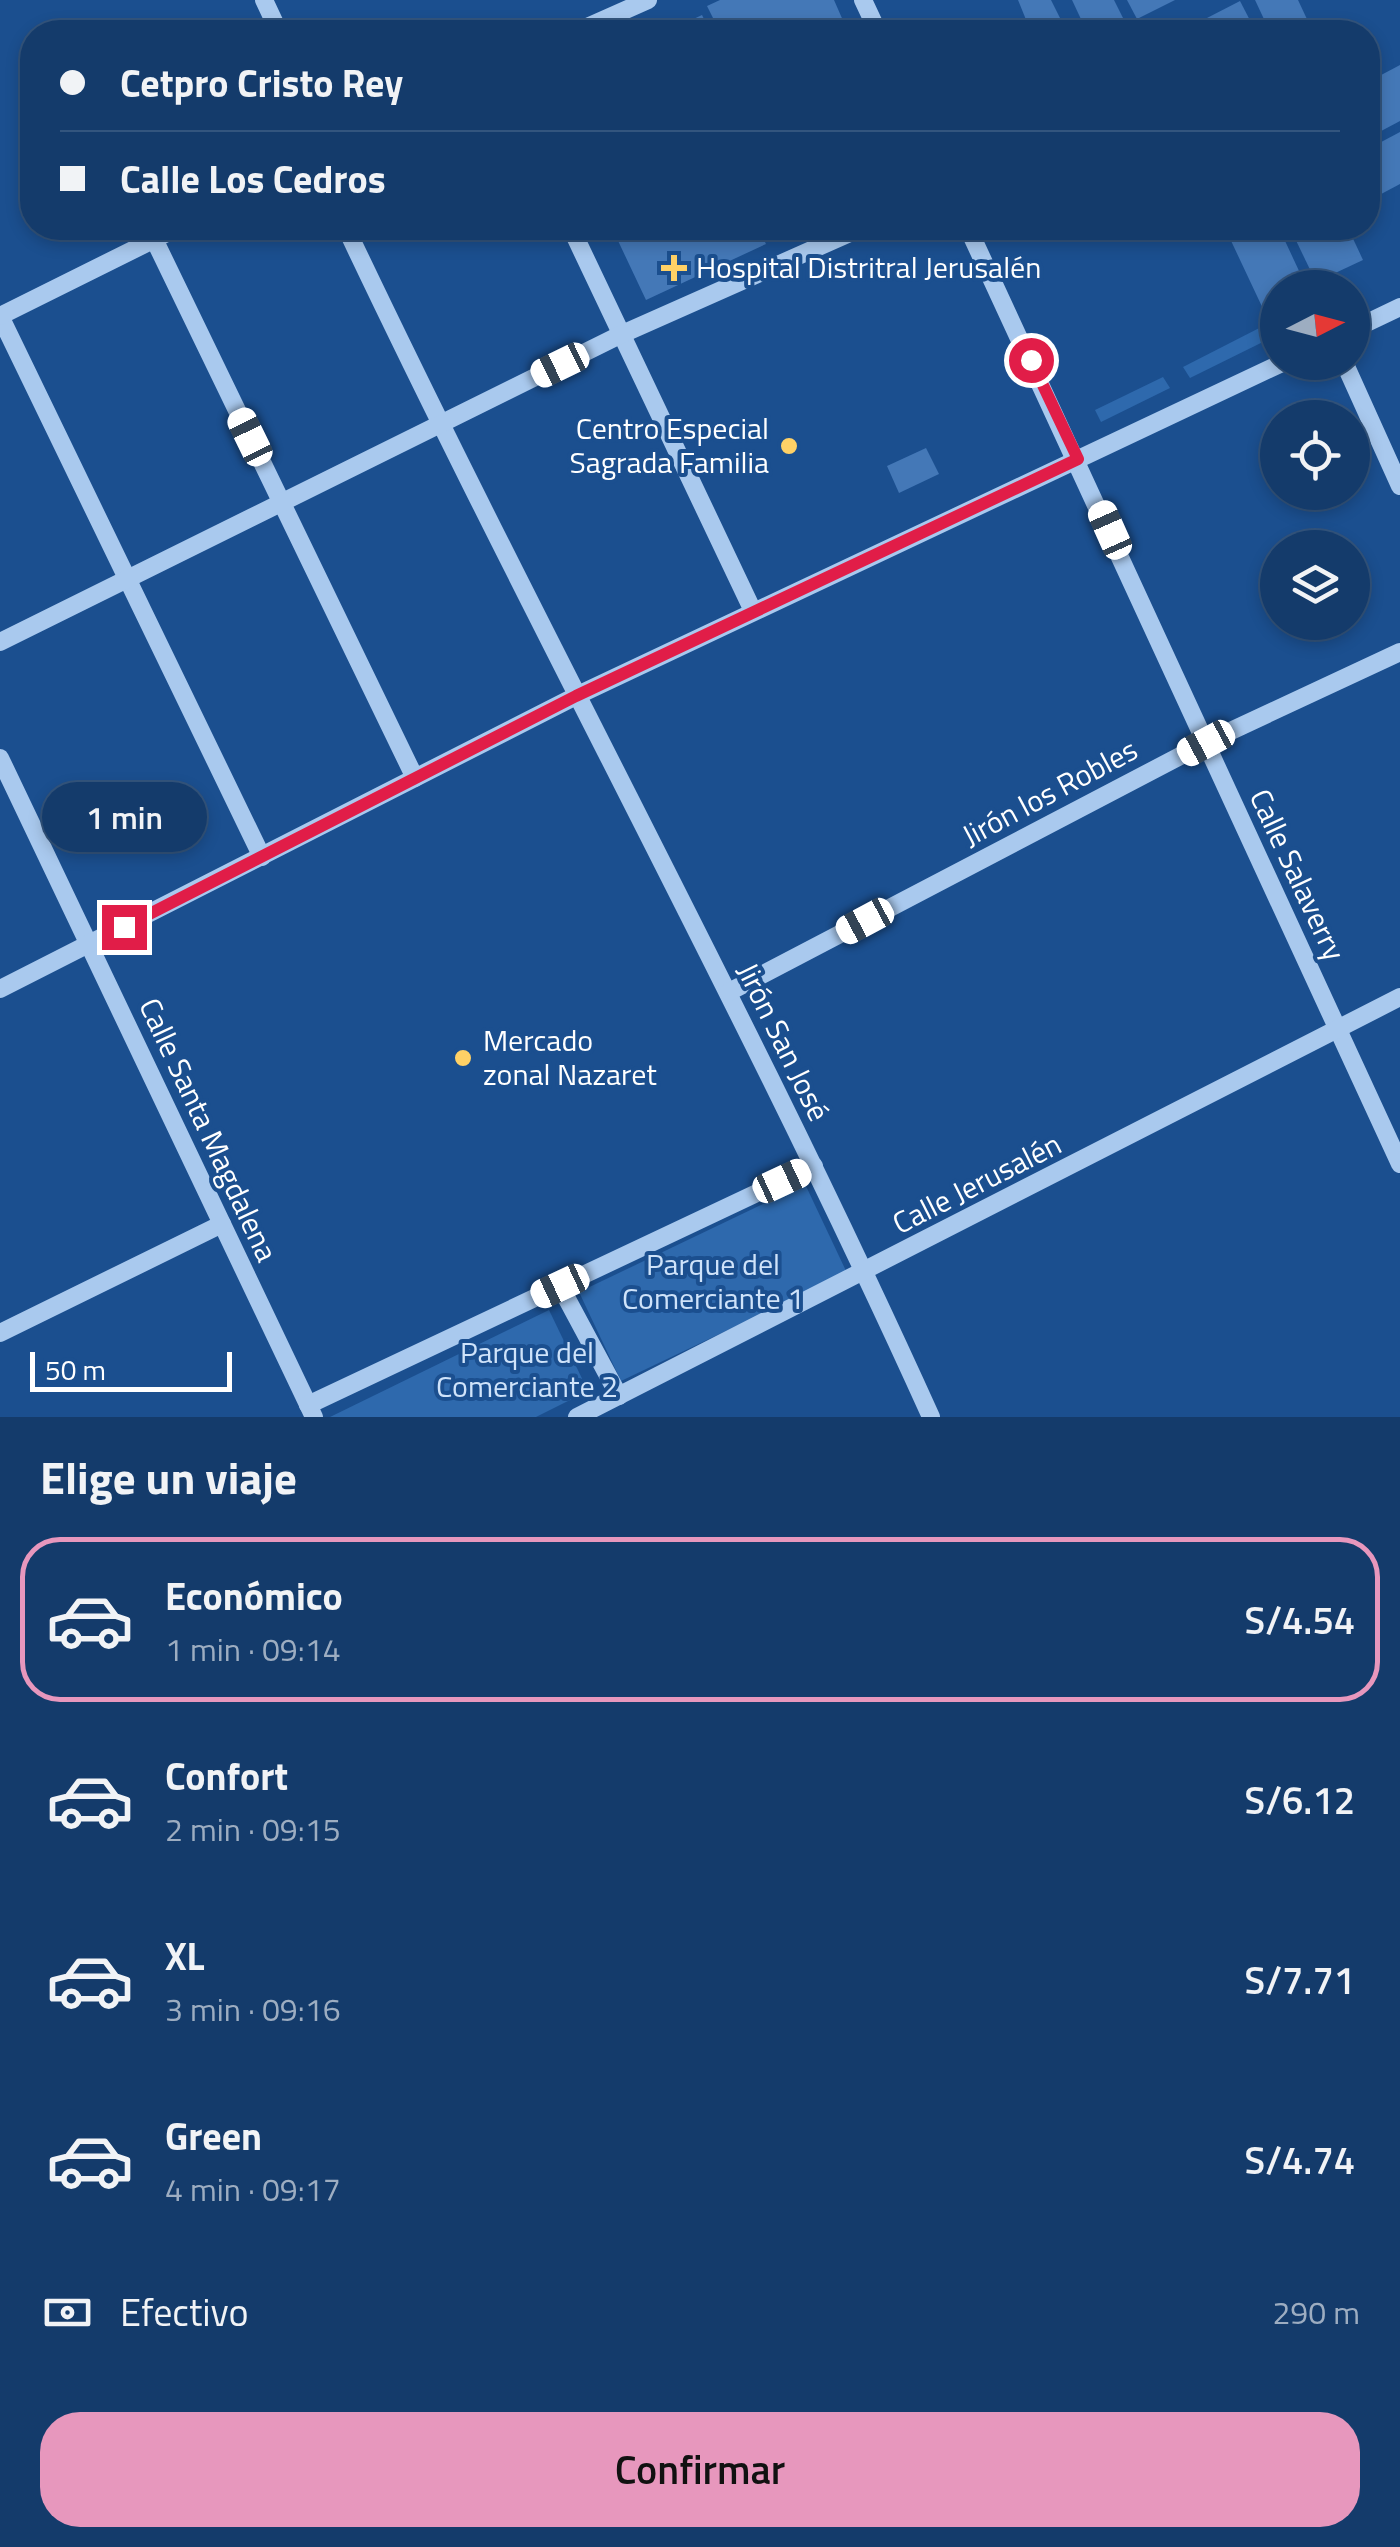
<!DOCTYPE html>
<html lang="es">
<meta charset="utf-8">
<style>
:root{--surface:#143b6b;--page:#214673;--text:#f1f3f6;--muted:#9dadc1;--line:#33557e;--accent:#e797bd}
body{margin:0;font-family:"Titillium Web",sans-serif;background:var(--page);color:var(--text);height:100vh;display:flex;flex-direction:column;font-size:38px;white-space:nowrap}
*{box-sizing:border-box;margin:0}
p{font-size:32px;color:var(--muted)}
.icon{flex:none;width:55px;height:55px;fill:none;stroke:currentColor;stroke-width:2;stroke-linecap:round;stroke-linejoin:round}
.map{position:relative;height:1417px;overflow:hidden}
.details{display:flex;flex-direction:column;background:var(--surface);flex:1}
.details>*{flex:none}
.guide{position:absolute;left:20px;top:20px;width:1360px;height:220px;border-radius:40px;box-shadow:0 5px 15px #0003,0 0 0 2px var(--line);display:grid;align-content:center;height:220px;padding:0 40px;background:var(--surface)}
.needle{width:65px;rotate:84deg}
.tools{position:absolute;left:1260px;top:270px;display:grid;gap:20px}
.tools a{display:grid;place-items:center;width:110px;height:110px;border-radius:50%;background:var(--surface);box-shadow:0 5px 15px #0003,0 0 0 2px var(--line);font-size:50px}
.scale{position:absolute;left:30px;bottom:25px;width:202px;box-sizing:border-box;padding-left:10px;border:5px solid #fff;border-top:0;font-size:28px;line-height:35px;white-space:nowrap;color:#fff;-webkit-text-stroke:8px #1b4f8f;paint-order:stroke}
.end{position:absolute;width:45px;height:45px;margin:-22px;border:12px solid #e11d48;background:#fff;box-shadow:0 0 0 5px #fff}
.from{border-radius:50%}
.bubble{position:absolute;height:70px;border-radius:35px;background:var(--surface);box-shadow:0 5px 15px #0003,0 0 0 2px var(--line);font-size:32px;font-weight:600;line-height:70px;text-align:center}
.car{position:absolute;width:30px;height:60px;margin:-30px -15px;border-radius:12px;box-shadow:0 0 8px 2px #0007;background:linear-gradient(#fff 24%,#345 0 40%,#fff 0 76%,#345 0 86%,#fff 0)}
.guide b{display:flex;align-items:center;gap:35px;height:95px;font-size:38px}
.guide b+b{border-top:2px solid var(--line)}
.guide i{width:25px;height:25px;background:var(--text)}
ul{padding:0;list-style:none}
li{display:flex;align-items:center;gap:30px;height:165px;margin:0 20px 15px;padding:0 20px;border:5px solid transparent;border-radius:40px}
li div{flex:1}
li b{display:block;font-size:38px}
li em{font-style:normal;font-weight:600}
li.active{border-color:var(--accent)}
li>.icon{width:90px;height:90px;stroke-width:1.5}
h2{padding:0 40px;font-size:45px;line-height:120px}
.pay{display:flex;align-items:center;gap:25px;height:110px;padding:0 40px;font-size:38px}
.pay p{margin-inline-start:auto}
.button{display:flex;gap:20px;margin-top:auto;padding:20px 40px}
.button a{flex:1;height:115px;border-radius:40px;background:var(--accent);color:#111;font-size:40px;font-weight:600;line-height:115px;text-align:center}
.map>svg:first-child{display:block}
.green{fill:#2e69ad}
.building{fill:#4478b7}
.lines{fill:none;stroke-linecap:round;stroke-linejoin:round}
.minor{stroke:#a9c9ee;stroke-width:18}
.route{stroke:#e11d48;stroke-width:12}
.poi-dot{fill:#ffd166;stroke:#1b4f8f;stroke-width:4}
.labels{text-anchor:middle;stroke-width:8;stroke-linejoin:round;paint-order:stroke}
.poi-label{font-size:30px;fill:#fff;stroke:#1b4f8f;text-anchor:start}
.street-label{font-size:30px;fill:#fff;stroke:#1b4f8f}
.park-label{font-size:30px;fill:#cfe3fa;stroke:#1b4f8f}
</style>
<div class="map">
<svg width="1400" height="1417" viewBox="0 0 1400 1417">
<rect width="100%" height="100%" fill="#1b4f8f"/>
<g class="green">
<path d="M1277,319V335L1190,378L1183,367Z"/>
<path d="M1163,377L1170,388L1101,422L1095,410Z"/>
<path d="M805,1184L847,1273L621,1381L579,1292Z"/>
<path d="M549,1310L588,1391L536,1417H330Z"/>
</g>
<g class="building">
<path d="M720,0H834L848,32H720L707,6Z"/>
<path d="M1018,0H1051L1067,32H1031Z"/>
<path d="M1072,0H1114L1130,32H1087Z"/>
<path d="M1127,0H1175L1137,19Z"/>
<path d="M1255,0H1298L1313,32H1270Z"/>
<path d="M1240,1L1256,32H1214L1207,18Z"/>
<path d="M702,15L710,32H666Z"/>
<path d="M1400,65V121L1368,138V82Z"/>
<path d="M1400,132V184L1368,201V149Z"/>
<path d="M612,228H664L672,242L678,239L673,228H758L766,244L646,300Z"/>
<path d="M1225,228H1279L1307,288H1278V307L1265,313Z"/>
<path d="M1290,228H1348L1363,260L1316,282Z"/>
<path d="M926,448L939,474L899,493L887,466Z"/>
</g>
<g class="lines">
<g class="minor">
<path d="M264,0L279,32"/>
<path d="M863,0L878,32"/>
<path d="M576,32L648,0"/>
<path d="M346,228C535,627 749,1014 931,1417"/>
<path d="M571,228L753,611"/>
<path d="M968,228L1400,1164"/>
<path d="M154,239L415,778"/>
<path d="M0,316L262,857"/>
<path d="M0,316L177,228"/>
<path d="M1352,330L1400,307"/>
<path d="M1344,362L1400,486"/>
<path d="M0,642L620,335L861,228"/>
<path d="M0,758L314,1417"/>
<path d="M0,989L576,696L1284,362"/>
<path d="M729,992L1205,743L1400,652"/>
<path d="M560,1286L619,1396"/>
<path d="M0,1333L222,1224"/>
<path d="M308,1405L814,1166"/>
<path d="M577,1417L1400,997"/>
</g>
</g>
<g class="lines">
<path class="route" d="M124,927L576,696L1078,459L1031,360"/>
</g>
<g class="poi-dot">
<path d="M669 253h10v10h10v10h-10v10h-10v-10h-10v-10h10z"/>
<circle cx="789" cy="446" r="10"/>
<circle cx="463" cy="1058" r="10"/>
</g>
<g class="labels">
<g class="poi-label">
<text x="696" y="278">Hospital Distritral Jerusalén</text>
<text x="769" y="439" text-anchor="end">Centro Especial<tspan x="769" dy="34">Sagrada Familia</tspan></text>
<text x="483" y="1051">Mercado<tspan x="483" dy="34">zonal Nazaret</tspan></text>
</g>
<g class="street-label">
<text transform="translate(1050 793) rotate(-28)" y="10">Jirón los Robles</text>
<text transform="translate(1297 875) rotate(65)" y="10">Calle Salaverry</text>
<text transform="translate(783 1042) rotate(64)" y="10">Jirón San José</text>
<text transform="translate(208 1130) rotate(65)" y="10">Calle Santa Magdalena</text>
<text transform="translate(977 1184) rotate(-27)" y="10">Calle Jerusalén</text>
</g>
<g class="park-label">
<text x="713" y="1275">Parque del<tspan x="713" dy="34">Comerciante 1</tspan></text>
<text x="527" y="1363">Parque del<tspan x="527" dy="34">Comerciante 2</tspan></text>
</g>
</g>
</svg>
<div class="tools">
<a><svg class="needle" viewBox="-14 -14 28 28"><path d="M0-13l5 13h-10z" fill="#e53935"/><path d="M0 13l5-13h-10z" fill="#9dadc1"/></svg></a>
<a><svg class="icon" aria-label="locate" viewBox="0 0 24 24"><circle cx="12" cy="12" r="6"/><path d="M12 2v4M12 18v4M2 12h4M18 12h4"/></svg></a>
<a><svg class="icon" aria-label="layers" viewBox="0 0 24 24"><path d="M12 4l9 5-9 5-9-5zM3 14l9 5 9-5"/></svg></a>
</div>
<div class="scale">50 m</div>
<i class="end from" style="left:1031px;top:360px"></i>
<i class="end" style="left:124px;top:927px"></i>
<div class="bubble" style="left:42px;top:782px;width:165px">1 min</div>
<i class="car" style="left:560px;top:365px;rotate:244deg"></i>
<i class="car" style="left:250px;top:437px;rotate:334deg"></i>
<i class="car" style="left:1110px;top:530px;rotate:336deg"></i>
<i class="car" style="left:1206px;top:743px;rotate:242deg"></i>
<i class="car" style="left:865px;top:921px;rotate:242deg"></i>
<i class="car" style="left:782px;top:1181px;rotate:65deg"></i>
<i class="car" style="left:560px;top:1286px;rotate:245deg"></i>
<div class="guide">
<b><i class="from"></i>Cetpro Cristo Rey</b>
<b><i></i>Calle Los Cedros</b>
</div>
</div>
<section class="details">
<h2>Elige un viaje</h2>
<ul>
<li class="active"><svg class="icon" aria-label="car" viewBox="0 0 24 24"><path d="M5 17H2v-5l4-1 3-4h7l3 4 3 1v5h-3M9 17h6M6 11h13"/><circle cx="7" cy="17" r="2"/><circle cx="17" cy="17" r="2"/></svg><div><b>Económico</b><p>1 min · 09:14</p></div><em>S/4.54</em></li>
<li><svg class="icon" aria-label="car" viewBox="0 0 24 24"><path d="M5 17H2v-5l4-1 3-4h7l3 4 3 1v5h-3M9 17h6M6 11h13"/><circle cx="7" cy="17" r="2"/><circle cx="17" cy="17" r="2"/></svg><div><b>Confort</b><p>2 min · 09:15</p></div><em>S/6.12</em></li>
<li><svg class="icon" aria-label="car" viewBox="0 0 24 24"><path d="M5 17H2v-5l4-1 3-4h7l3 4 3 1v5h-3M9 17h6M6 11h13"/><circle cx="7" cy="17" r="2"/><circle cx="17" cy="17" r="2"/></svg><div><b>XL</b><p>3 min · 09:16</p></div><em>S/7.71</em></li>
<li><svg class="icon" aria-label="car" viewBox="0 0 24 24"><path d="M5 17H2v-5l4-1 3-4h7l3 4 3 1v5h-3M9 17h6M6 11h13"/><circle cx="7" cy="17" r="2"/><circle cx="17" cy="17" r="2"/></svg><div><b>Green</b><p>4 min · 09:17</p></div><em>S/4.74</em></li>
</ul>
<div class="pay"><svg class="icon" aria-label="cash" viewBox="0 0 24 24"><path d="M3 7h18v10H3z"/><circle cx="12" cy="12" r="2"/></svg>Efectivo<p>290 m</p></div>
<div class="button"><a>Confirmar</a></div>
</section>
